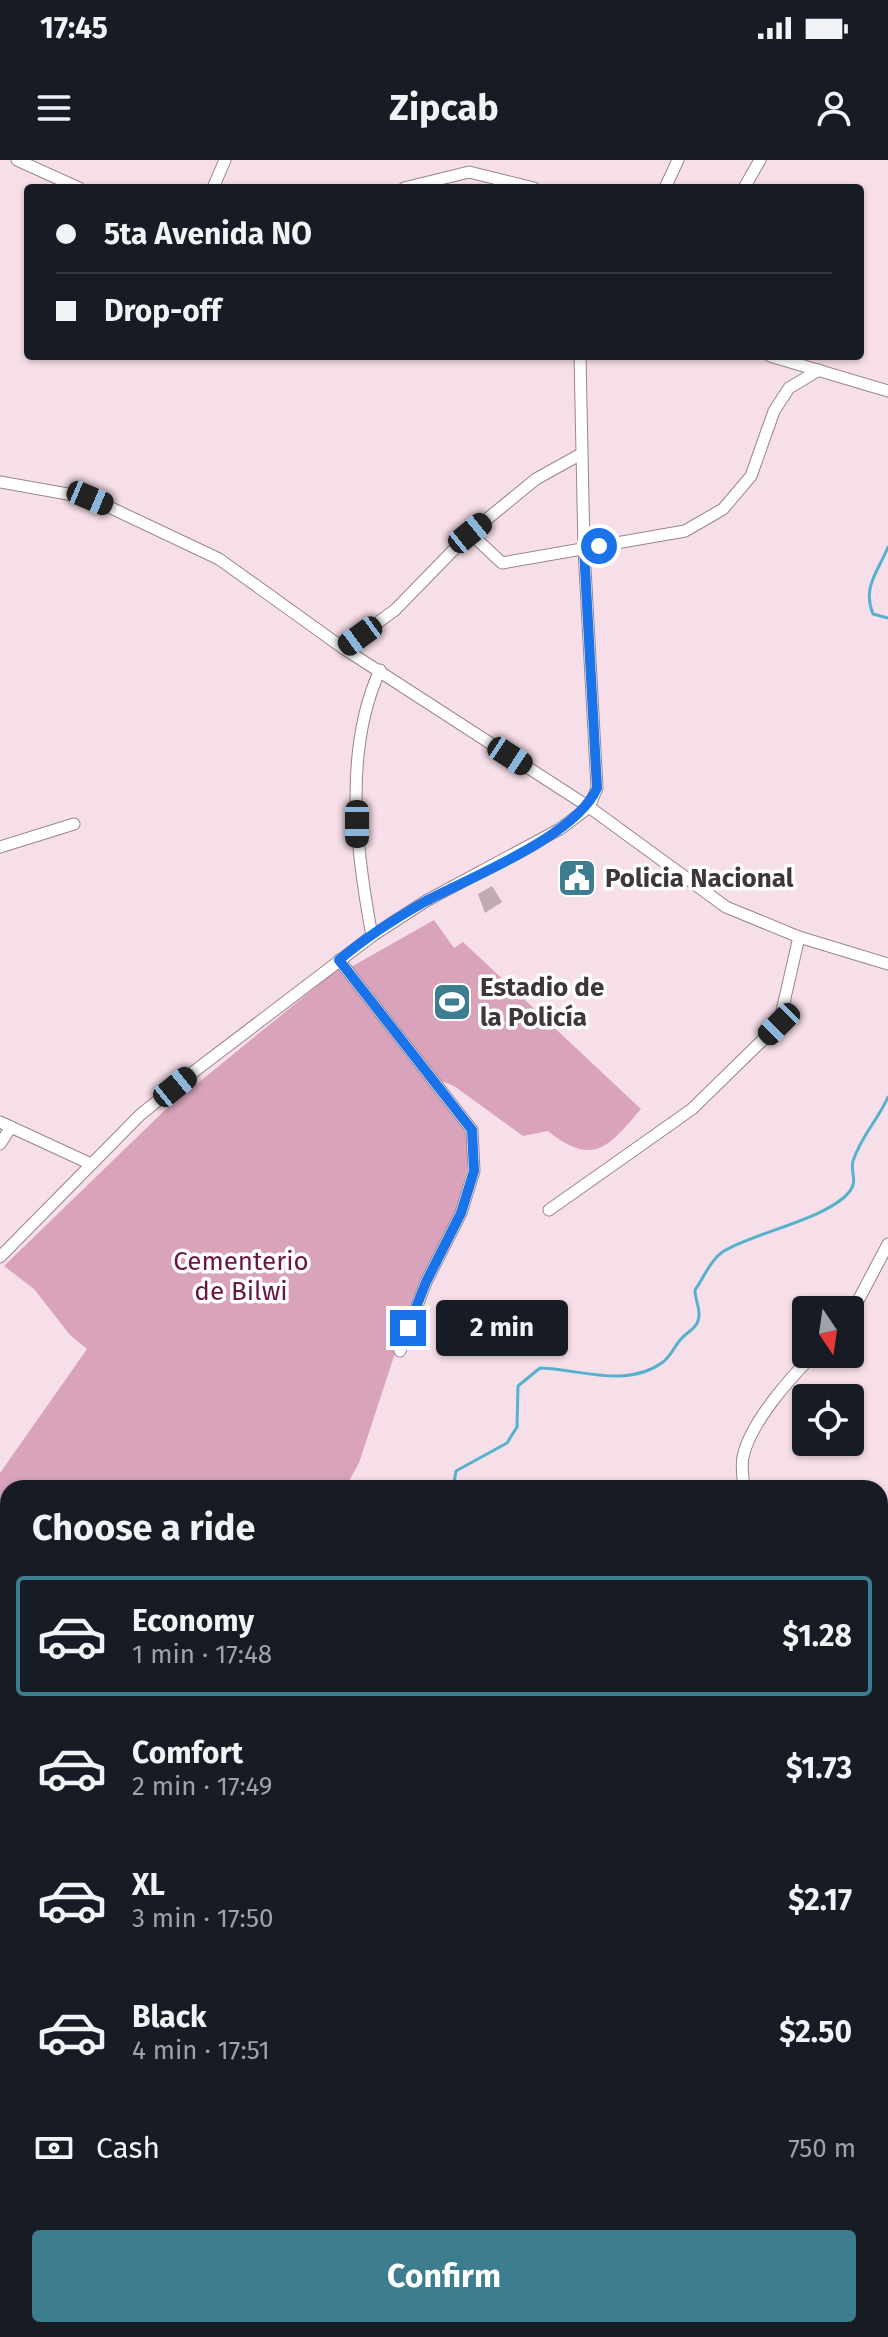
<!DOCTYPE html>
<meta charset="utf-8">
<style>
:root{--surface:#171b24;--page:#242831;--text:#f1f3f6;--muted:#9ea1a6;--line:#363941;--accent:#3c7d8f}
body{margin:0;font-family:"Fira Sans",sans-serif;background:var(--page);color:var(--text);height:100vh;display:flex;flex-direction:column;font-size:30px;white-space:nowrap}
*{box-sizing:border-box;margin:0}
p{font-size:26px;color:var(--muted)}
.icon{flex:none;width:44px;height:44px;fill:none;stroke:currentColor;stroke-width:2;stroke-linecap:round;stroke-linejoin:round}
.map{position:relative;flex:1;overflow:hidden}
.panel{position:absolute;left:0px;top:1320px;width:888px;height:858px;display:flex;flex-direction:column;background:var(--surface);border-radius:24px 24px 0 0;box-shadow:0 2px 6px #0004}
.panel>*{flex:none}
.top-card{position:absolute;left:24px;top:24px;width:840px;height:176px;border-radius:8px;box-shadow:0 2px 6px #0004;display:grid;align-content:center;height:176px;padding:0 32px;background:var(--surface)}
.needle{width:52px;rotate:167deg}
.controls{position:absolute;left:792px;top:1136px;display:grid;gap:16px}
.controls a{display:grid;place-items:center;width:72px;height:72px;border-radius:8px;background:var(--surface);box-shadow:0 2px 6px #0004;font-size:40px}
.end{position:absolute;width:36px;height:36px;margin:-18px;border:10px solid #1a73e8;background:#fff;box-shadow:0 0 0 4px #fff}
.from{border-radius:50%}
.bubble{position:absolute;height:56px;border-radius:8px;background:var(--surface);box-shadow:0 2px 6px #0004;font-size:26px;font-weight:700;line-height:56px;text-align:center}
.car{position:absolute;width:24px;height:48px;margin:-24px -12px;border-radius:10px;box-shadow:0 0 6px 2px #0007;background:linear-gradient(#222 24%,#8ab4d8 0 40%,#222 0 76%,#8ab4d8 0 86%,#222 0)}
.top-card b{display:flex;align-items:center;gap:28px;height:76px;font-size:30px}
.top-card b+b{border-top:2px solid var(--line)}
.top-card i{width:20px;height:20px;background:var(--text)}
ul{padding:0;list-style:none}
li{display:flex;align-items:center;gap:24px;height:120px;margin:0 16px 12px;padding:0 16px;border:4px solid transparent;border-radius:8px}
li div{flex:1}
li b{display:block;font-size:30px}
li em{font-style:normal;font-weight:700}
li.on{border-color:var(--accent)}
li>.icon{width:72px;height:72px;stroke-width:1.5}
h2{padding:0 32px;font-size:36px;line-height:96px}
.pay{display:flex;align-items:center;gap:20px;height:88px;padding:0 32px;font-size:30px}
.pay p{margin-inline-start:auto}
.button{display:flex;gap:16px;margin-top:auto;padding:16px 32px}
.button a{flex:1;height:92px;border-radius:8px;background:var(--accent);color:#fff;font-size:32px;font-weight:700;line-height:92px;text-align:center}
.status{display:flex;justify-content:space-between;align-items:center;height:56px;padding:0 40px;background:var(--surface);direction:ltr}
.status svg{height:22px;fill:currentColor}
header{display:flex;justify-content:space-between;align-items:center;height:104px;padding:0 32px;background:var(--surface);font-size:36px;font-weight:700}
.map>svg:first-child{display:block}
.green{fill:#d9a3bb}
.forest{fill:#d790b1}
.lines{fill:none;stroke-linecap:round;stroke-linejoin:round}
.stream{stroke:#55b2cc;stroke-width:3}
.runway{stroke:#c4b0b8;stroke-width:60}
.building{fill:#c0aab3}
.minor-casing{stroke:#9a848d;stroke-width:13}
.minor{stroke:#fff;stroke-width:11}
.route{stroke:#1a73e8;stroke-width:10}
.labels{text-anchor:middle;stroke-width:7;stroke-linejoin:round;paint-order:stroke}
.poi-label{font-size:26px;font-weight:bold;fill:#3f3639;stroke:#fff;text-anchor:start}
.park-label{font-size:26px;fill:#691645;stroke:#fff}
</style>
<div class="status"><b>17:45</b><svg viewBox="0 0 49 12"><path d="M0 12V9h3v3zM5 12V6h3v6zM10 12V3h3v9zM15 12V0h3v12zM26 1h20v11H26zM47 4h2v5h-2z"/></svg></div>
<header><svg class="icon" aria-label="menu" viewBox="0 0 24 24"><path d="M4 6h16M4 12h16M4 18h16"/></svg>Zipcab<svg class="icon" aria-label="person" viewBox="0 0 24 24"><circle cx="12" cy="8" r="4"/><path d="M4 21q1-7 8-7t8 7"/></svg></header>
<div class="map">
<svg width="888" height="2177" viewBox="0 0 888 2177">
<rect width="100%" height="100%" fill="#f7dfe9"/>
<g class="green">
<path d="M434,760L454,788L463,782L641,949C609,986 594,1008 548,971L523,976L454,926L436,919L351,807Z"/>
<path d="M339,808L467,972V1009L457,1050L397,1187L359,1303L345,1328H8V1471L0,1468V1313L87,1189L70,1175L34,1129L4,1106L165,950Z"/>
</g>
<path class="forest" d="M888,1983V2177H550L554,2170H880V1988Z"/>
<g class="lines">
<g class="stream">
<path d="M888,387C878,412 862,427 873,454L888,458"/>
<path d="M453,1328L456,1311L507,1283L517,1267L518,1226L540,1208C579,1209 627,1229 663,1202C672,1195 674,1186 682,1178C689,1170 699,1168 699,1154C699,1146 695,1138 695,1130C704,1117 711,1099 724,1091C756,1072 830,1058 850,1031C858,1020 850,1012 853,1001C861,976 878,960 888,937"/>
<path d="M0,1821L8,1820"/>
</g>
<g class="runway">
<path d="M880,1835L888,1833"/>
<path d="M0,2023L8,2022"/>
</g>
</g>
<path class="building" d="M492,726L502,742L485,753L478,734Z"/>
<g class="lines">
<g class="minor-casing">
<g id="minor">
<path d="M17,0L79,28"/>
<path d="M213,28L225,0"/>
<path d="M404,28L469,12L534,28"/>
<path d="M665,28L678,0"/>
<path d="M744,28L760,0"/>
<path d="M770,196L888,231"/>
<path d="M0,322L90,338L219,399L343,488L589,647L726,747L799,777L888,804"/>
<path d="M470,373L502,403L685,371L723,349L751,316L774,251L789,228L819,210"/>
<path d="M343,488L395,450L470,373L536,319L581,294"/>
<path d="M0,687L74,664"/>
<path d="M372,776C356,690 343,591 380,510"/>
<path d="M339,800L472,970L474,1011L461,1053L426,1122L400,1191"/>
<path d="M0,962L91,1004"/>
<path d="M0,984L11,967"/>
<path d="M549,1050L692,949L779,864L799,777"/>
<path d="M0,1097L140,955L192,913L372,776L426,741L560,669L589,647L597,628L584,389L580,196"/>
<path d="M850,1156L888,1084"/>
<path d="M744,1328C743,1318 741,1306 743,1297C750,1263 790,1218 814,1194"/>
<path d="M880,1366L888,1367"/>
</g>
</g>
<use href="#minor" class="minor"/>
</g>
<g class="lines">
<path class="route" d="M408,1168L426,1122L461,1053L474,1011L472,970L339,800C365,778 396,758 426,741C473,716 576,676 597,628L584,389L599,386"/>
</g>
<defs>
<g id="civic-square" transform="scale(2)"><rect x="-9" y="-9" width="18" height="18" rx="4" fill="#3c7d8f" stroke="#fff"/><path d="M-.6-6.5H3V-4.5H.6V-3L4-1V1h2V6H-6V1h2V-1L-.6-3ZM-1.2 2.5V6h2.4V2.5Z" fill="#fff"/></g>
<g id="stadium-square" transform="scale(2)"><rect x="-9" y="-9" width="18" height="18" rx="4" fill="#3c7d8f" stroke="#fff"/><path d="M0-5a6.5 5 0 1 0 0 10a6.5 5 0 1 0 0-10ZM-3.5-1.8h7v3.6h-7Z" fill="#fff"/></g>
</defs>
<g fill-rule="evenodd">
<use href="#civic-square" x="577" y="718"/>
<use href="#stadium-square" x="452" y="842"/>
</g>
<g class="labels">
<g class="poi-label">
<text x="605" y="727">Policia Nacional</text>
<text x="480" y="836">Estadio de<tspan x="480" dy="30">la Policía</tspan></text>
</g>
<g class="park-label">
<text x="241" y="1110">Cementerio<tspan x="241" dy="30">de Bilwi</tspan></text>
</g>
</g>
</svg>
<div class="controls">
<a><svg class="needle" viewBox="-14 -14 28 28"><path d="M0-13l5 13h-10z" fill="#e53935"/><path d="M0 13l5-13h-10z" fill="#9ea1a6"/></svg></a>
<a><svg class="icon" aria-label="locate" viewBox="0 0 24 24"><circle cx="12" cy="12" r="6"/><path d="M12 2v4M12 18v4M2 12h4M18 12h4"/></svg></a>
</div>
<i class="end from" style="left:599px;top:386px"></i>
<i class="end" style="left:408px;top:1168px"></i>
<div class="bubble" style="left:436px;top:1140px;width:132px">2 min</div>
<i class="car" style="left:90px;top:338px;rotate:113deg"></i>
<i class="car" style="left:470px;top:373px;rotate:51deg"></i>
<i class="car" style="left:360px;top:476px;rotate:234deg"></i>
<i class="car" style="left:510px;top:596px;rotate:123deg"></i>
<i class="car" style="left:357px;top:664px;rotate:180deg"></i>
<i class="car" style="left:779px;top:864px;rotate:225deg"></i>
<i class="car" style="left:175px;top:927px;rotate:51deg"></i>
<div class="top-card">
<b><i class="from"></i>5ta Avenida NO</b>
<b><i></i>Drop-off</b>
</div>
<section class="panel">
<h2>Choose a ride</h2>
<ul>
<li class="on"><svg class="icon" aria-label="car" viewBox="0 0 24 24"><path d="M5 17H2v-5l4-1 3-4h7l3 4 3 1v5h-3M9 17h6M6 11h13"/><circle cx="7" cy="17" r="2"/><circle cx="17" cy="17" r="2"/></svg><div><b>Economy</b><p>1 min · 17:48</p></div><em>$1.28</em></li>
<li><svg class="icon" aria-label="car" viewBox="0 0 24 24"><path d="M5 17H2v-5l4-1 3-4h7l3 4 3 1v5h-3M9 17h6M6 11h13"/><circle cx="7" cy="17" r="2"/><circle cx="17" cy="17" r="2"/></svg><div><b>Comfort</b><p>2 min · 17:49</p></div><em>$1.73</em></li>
<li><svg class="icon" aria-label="car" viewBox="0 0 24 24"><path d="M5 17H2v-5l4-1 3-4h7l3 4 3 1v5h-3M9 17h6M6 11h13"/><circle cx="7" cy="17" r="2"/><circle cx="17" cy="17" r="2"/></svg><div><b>XL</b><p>3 min · 17:50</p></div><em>$2.17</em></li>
<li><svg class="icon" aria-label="car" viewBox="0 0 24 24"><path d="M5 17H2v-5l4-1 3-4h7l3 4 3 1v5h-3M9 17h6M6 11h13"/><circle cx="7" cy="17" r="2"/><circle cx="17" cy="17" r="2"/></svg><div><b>Black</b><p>4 min · 17:51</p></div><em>$2.50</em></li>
</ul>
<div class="pay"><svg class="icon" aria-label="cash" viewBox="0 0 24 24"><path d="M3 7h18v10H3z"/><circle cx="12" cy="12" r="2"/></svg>Cash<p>750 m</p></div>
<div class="button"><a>Confirm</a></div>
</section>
</div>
